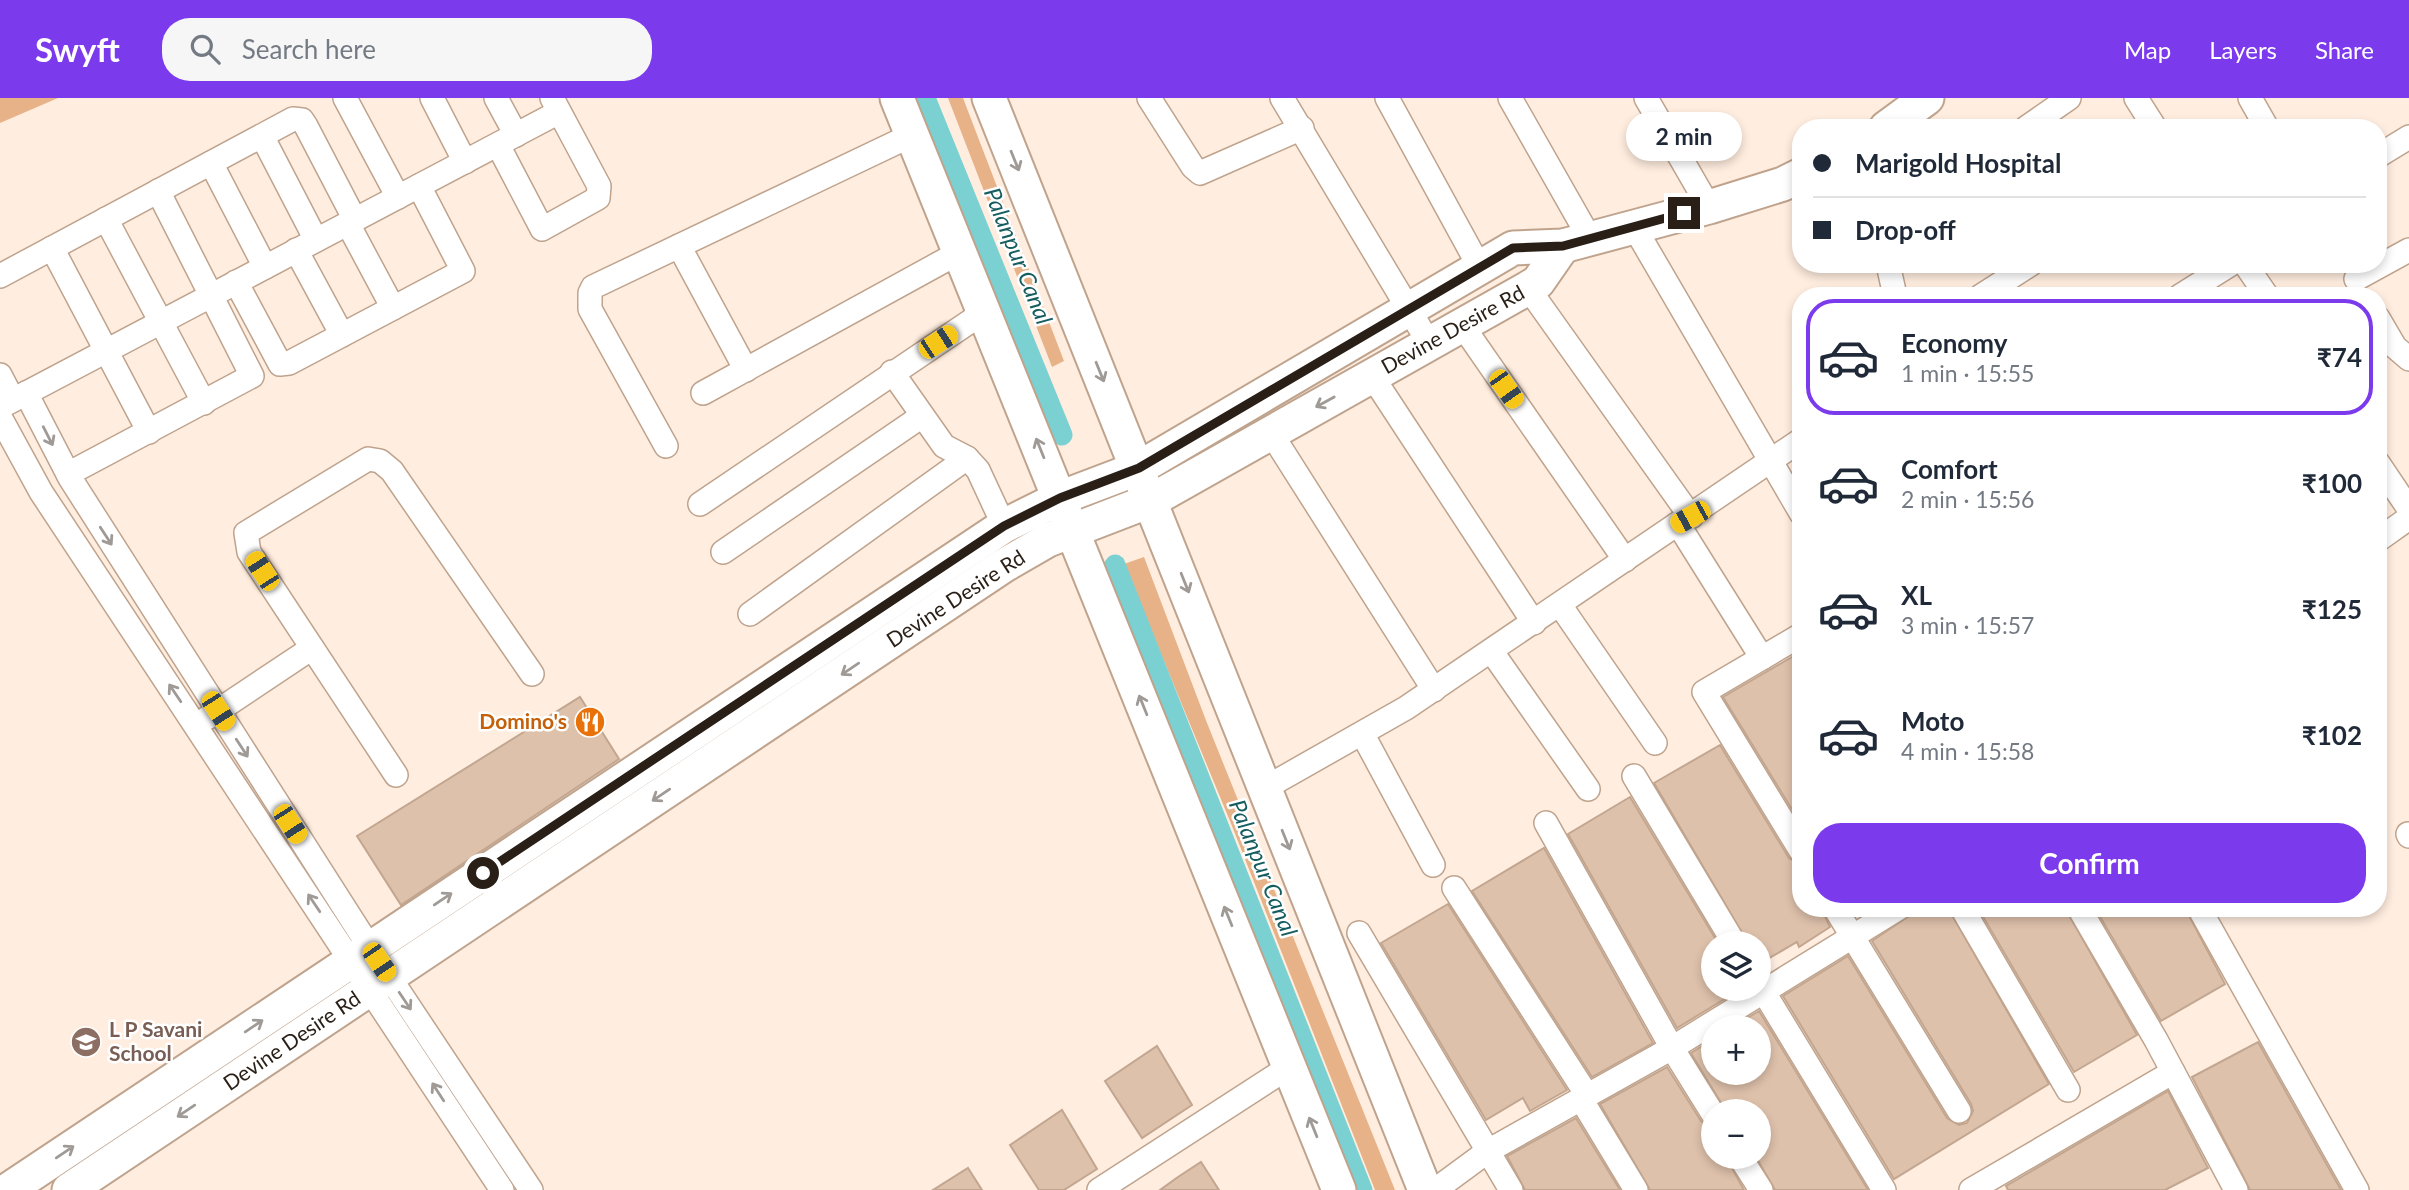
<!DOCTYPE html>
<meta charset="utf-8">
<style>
:root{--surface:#fff;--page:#f6f6f7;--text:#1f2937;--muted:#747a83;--line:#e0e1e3;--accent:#7c3aed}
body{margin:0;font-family:Lato,sans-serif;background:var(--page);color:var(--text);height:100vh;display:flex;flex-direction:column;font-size:26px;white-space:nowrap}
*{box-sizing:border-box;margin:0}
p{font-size:23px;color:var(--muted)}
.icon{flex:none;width:38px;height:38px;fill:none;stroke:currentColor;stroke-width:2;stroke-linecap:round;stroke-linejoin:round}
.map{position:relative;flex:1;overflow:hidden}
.side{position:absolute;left:1792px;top:189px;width:595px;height:630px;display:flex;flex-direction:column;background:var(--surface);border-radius:28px;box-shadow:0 4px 10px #0003}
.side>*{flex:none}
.hud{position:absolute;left:1792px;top:21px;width:595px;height:154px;border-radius:28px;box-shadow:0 4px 10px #0003;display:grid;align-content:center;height:154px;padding:0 21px;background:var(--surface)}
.fabs{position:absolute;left:1701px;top:833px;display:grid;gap:14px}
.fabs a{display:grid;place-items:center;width:70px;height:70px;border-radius:50%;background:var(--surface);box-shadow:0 4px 10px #0003;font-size:35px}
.end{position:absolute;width:32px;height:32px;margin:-16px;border:9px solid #291f16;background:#fff;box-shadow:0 0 0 4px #fff}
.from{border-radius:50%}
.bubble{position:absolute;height:49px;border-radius:24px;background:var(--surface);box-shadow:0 4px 10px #0003;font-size:23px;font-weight:700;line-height:49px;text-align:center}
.car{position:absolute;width:21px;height:42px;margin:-21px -10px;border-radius:9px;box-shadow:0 0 5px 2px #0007;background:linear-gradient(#f5c518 24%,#345 0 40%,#f5c518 0 76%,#345 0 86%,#f5c518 0)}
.hud b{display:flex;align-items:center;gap:24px;height:66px;font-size:26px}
.hud b+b{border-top:2px solid var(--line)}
.hud i{width:18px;height:18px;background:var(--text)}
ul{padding:12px 0 0;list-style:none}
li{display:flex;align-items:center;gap:21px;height:116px;margin:0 14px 10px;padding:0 7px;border:4px solid transparent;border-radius:28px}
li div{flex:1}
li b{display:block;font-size:26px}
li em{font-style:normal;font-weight:700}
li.on{border-color:var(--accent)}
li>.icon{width:63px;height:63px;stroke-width:1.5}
.primary-button{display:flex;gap:14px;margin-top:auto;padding:14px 21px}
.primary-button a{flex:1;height:80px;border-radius:28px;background:var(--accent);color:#fff;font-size:28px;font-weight:700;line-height:80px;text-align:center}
header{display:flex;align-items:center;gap:42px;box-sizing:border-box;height:98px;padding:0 35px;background:var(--accent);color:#fff}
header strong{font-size:33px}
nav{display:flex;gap:38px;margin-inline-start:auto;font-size:24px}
.search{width:490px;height:63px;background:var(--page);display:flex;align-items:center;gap:18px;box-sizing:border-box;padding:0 24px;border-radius:28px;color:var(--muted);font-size:26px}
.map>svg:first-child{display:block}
.forest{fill:#e7b288}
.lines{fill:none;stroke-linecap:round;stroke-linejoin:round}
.canal{stroke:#7bd0d1;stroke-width:21}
.building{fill:#dec1ab;stroke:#c2a690;stroke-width:2}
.street-casing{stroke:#bfa38d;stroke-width:26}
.secondary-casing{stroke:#bfa38d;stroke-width:37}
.street{stroke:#fff;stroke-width:23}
.secondary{stroke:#fff;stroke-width:33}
.oneway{stroke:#9f9a96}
.route{stroke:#291f16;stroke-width:9}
.labels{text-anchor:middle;stroke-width:5;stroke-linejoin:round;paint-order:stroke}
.street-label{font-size:21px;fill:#291f16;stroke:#fff}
.food-label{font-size:21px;font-weight:bold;fill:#c56008;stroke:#fff;text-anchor:end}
.education-label{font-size:21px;font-weight:bold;fill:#785e54;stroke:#fff;text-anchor:start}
.water-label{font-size:23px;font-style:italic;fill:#155d5e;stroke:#fff}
</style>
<header>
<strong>Swyft</strong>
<div class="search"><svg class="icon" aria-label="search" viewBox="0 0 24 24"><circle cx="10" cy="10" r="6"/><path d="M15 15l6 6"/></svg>Search here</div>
<nav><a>Map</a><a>Layers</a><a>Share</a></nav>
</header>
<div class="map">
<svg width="2409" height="1092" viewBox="0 0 2409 1092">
<rect width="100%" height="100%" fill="#ffeddf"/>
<g class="forest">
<path d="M0,0H58L0,25Z"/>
<path d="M904,0H918L1036,296L1027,299Z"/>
<path d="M948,0H963L976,34L1064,263L1052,269Z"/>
<path d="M1144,459L1207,625L1395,1092H1375L1232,728L1124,466Z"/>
</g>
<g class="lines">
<g class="canal">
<path d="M925,0L1062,337"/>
<path d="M1115,467L1362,1092"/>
</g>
</g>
<g class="building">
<path d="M1797,556L1801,563V726L1723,599Z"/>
<path d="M580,599L619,661L401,807L357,738Z"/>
<path d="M1720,647L1789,760L1801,767V810H1821L1830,829L1799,849L1797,844L1759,866V845H1748L1654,685Z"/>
<path d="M1630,699L1718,845H1713V891H1741L1677,930L1568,736Z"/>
<path d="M1544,750L1653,945L1592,979L1472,793Z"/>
<path d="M1448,806L1567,992L1530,1013L1523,1000L1486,1022L1381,845Z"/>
<path d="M1921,810H1948L2049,986L1894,1081L1783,898L1848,858L1947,1020L1959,1027L1967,1025L1973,1013L1971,1006L1872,843Z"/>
<path d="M1978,810H2065L2137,937L2074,974Z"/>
<path d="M2095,810H2185L2225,886L2161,923Z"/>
<path d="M1759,913L1868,1092H1775L1756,1059L1759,1013H1726L1691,955L1713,941V975H1759V929H1732Z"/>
<path d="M2258,944L2341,1092H2250L2192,979Z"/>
<path d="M1157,948L1192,1007L1142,1040L1105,983Z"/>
<path d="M1667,969L1701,1023L1713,1031V1059H1726L1744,1092H1650L1600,1006Z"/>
<path d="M2168,993L2208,1070L2165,1092H2008L2006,1088Z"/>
<path d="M1062,1012L1097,1071L1064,1092H1039L1010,1047Z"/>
<path d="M1576,1020L1620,1092H1525L1507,1058Z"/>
<path d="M1201,1064L1219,1092H1160L1178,1079Z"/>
<path d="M968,1070L982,1092H933Z"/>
</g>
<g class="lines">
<g class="street-casing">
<g id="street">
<path d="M345,0L398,99"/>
<path d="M432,0L465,64"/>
<path d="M496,0L516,37"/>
<path d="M1149,0L1193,69L1200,75L1302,30"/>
<path d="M1282,0L1429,245"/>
<path d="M1387,0L1480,170"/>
<path d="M1510,0L1589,139"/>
<path d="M1646,0L1709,109"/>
<path d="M2136,0L2155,30"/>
<path d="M2250,0L2267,30"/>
<path d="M2026,30L2069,0"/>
<path d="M262,38L316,142"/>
<path d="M498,47L542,131L598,100L599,88L552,0"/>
<path d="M2378,58L2409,39"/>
<path d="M211,65L265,169"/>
<path d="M106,121L204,305"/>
<path d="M348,126L393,210"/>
<path d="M1633,127L1801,415"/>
<path d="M679,148L746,272"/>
<path d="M52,150L149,334"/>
<path d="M296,152L342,237"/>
<path d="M1888,166L1895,198"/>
<path d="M2245,166L2267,198"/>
<path d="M0,178L293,21L302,22L306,28L355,122"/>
<path d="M2356,181L2409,152"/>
<path d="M236,184L280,266L289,265L463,173L419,88"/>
<path d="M1528,190L1691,419"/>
<path d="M1981,198L2031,166"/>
<path d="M2180,198L2231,166"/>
<path d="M2378,220L2395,249L2409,261"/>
<path d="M1462,227L1625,462"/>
<path d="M892,274L944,348L967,360L978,372L1004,428"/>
<path d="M0,277L13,302"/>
<path d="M1372,278L1534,525"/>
<path d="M26,295L70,380L370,850L531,1092"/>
<path d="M703,295L960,154"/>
<path d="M0,309L559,14"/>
<path d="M0,319L41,394L502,1092"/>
<path d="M1271,335L1434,592"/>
<path d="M666,348L590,211V195L593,189L912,37"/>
<path d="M2378,365L2409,411"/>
<path d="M68,376L252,278L158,93"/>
<path d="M700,406L984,214"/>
<path d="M1678,426L1762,560"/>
<path d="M2378,442L2409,420"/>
<path d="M723,454L922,318"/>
<path d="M1560,507L1655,645"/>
<path d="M750,516L967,360"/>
<path d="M1801,537L1704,594L1801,753"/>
<path d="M1492,554L1588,691"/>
<path d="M207,620L312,550"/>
<path d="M1363,637L1433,767"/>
<path d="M396,677L249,454L246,435L368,361L380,363L392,373L532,576"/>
<path d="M1634,678L1734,845"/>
<path d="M1265,690L1406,610L1801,342"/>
<path d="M1546,725L1672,950L1713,1016"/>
<path d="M2408,736L2409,738"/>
<path d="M1454,790L1587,997"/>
<path d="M1835,810L1959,1013"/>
<path d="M1962,810L2068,992"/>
<path d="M2079,810L2156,942L2236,1092"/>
<path d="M2199,810L2357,1092"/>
<path d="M1359,835L1511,1092"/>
<path d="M1759,886L1884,1092"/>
<path d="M1581,1001L1636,1092"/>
<path d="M1740,1059L1761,1092"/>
<path d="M1099,1092L1289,969"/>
<path d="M1435,1092L1488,1053L1672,950L1899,810"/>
<path d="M1971,1092L2173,974"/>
</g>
</g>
<g class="secondary-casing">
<g id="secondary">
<path d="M897,0L1339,1092"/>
<path d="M989,0L1425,1092"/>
<path d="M1886,30L1927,0"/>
<path d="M8,1092L1004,428L1060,400L1139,370L1513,150L1563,148L1709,109L1783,86L1801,77"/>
<path d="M69,1092L1003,468L1048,442L1152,402L1528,190L1538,184L1563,148"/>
</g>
</g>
<use href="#street" class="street"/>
<use href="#secondary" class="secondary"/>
</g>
<defs><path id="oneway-shaft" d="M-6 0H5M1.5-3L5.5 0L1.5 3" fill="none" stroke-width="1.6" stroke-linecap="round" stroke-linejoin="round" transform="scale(1.75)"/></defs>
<g class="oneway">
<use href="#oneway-shaft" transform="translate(1015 63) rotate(68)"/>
<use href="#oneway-shaft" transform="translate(1100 274) rotate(68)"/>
<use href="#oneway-shaft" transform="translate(1325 304) rotate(151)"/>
<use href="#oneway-shaft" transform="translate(48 338) rotate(63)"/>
<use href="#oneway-shaft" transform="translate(1040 350) rotate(-112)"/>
<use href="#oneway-shaft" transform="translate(106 438) rotate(57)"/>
<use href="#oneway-shaft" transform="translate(1185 485) rotate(68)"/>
<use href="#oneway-shaft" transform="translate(850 571) rotate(146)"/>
<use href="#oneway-shaft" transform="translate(175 595) rotate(-124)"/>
<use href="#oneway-shaft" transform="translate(1143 607) rotate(-112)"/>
<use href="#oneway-shaft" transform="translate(242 650) rotate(57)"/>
<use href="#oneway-shaft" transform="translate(661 697) rotate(146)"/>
<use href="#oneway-shaft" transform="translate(1286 742) rotate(68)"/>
<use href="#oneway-shaft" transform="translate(443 801) rotate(-34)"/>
<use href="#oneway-shaft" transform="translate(314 805) rotate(-124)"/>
<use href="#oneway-shaft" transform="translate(1228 818) rotate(-112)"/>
<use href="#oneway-shaft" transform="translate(405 903) rotate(56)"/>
<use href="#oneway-shaft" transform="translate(254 928) rotate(-34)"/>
<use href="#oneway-shaft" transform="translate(438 994) rotate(-123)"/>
<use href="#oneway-shaft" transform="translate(186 1013) rotate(146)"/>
<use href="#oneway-shaft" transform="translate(1313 1029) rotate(-112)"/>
<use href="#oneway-shaft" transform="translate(65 1054) rotate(-34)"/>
</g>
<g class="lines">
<path class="route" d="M483,775L1004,428L1060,400L1139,370L1513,150L1563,148L1684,115"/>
</g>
<defs>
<g id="restaurant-disc" transform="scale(1.575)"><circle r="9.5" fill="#e8710a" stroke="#fff"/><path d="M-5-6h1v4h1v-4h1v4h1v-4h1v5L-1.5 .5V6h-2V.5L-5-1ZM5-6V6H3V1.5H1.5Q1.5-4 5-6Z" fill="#fff"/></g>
<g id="school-disc" transform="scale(1.575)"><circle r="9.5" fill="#8d6e63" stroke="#fff"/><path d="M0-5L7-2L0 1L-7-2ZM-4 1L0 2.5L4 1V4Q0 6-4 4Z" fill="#fff"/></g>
</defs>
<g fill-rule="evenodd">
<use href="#restaurant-disc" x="590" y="624"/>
<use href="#school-disc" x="86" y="944"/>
</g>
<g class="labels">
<g class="street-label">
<text transform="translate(1453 232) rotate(-29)" y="7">Devine Desire Rd</text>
<text transform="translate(956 501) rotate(-33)" y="7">Devine Desire Rd</text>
<text transform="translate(292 943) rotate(-34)" y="7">Devine Desire Rd</text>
</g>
<g class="food-label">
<text x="567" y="631">Domino's</text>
</g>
<g class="education-label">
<text x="109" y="939">L P Savani<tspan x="109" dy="24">School</tspan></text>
</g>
<g class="water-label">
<text transform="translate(1018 158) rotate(68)" y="8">Palanpur Canal</text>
<text transform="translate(1263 770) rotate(68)" y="8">Palanpur Canal</text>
</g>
</g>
</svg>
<div class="fabs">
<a><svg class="icon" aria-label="layers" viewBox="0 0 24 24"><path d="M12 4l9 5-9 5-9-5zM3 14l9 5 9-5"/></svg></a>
<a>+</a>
<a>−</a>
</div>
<i class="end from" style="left:483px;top:775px"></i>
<i class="end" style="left:1684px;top:115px"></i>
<div class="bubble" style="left:1626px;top:14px;width:116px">2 min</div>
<i class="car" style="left:938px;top:244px;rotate:57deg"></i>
<i class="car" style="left:1506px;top:291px;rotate:145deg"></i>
<i class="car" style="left:1690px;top:419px;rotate:241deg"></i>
<i class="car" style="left:262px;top:473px;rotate:327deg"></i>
<i class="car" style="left:218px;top:613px;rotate:147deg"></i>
<i class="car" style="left:290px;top:726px;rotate:147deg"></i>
<i class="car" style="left:379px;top:864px;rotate:146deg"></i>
<div class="hud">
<b><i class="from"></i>Marigold Hospital</b>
<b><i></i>Drop-off</b>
</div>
<section class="side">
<ul>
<li class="on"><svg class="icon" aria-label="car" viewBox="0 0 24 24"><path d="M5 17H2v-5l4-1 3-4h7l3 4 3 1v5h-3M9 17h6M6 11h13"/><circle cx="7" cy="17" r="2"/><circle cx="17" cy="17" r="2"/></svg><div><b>Economy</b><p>1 min · 15:55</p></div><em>₹74</em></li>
<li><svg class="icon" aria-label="car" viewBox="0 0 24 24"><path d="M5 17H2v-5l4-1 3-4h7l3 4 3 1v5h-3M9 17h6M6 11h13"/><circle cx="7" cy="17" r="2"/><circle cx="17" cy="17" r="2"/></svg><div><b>Comfort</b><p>2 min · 15:56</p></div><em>₹100</em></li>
<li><svg class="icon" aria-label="car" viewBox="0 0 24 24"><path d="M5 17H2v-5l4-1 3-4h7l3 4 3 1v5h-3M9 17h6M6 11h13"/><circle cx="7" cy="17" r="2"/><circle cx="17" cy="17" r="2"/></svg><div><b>XL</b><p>3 min · 15:57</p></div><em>₹125</em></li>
<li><svg class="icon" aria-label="car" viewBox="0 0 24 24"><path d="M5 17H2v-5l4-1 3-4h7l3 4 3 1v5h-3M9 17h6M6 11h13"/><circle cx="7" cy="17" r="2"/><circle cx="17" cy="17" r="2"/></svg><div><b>Moto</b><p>4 min · 15:58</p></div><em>₹102</em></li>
</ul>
<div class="primary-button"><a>Confirm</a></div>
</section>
</div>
